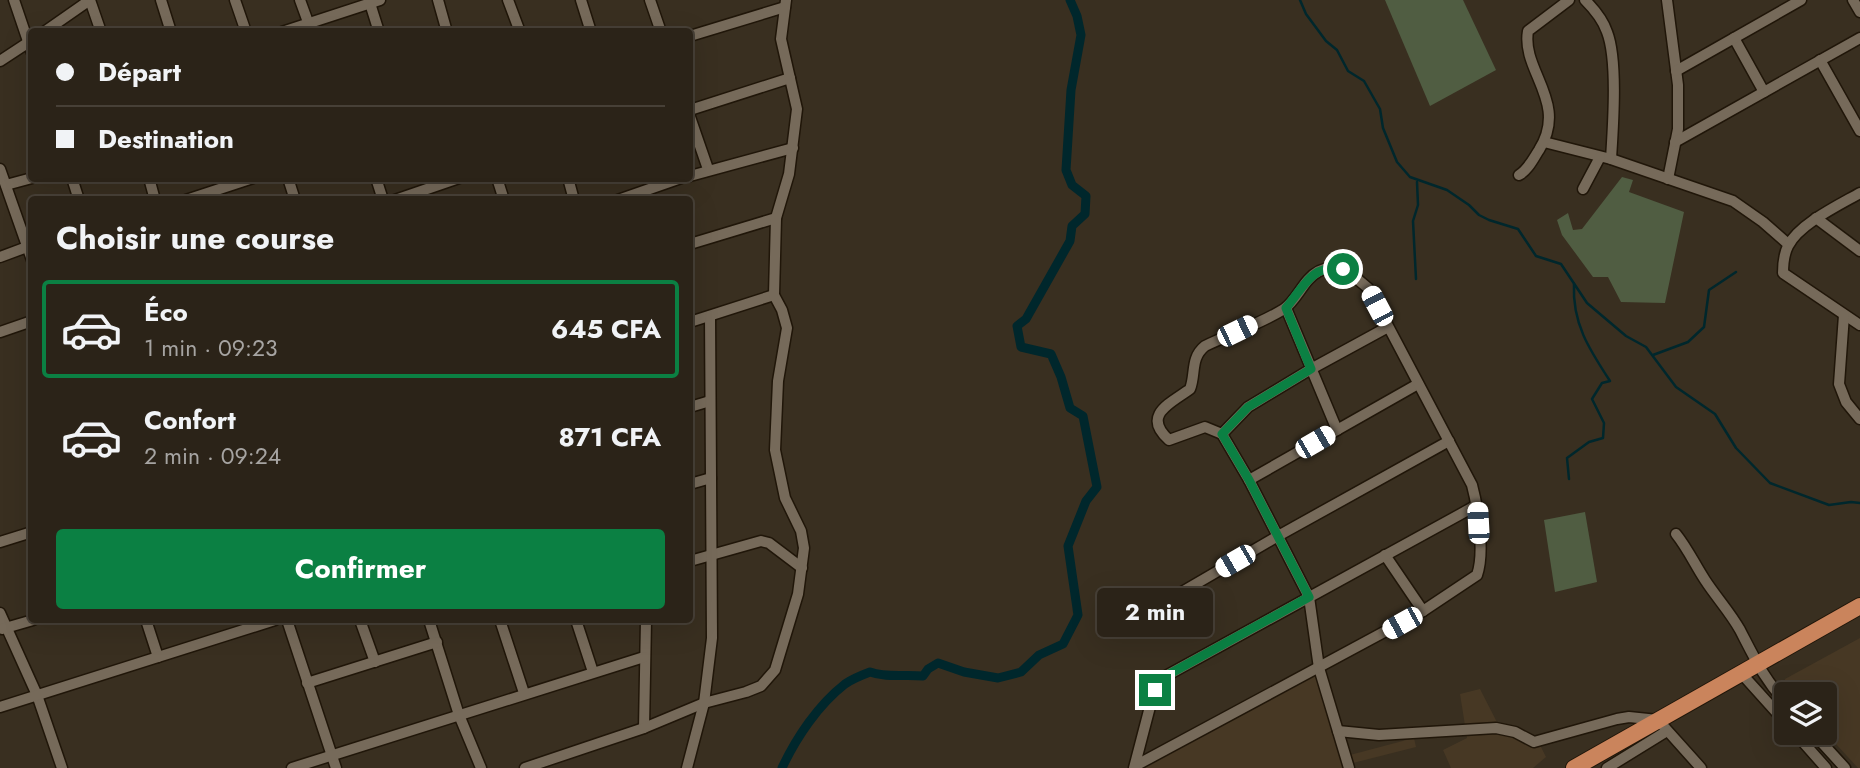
<!DOCTYPE html>
<html lang="fr">
<meta charset="utf-8">
<style>
:root{--surface:#2b2318;--page:#332b21;--text:#f1f3f6;--muted:#a6a4a2;--line:#474037;--accent:#0b8043}
body{margin:0;font-family:Jost,sans-serif;background:var(--page);color:var(--text);height:100vh;display:flex;flex-direction:column;font-size:26px;white-space:nowrap}
*{box-sizing:border-box;margin:0}
p{font-size:23px;color:var(--muted)}
.icon{flex:none;width:38px;height:38px;fill:none;stroke:currentColor;stroke-width:2;stroke-linecap:round;stroke-linejoin:round}
.map{position:relative;flex:1;overflow:hidden}
.panel{position:absolute;left:28px;top:196px;width:665px;height:427px;display:flex;flex-direction:column;background:var(--surface);border-radius:7px;box-shadow:0 7px 28px #0002,0 0 0 2px var(--line)}
.panel>*{flex:none}
.banner{position:absolute;left:28px;top:28px;width:665px;height:154px;border-radius:7px;box-shadow:0 7px 28px #0002,0 0 0 2px var(--line);display:grid;align-content:center;height:154px;padding:0 28px;background:var(--surface)}
.buttons{position:absolute;left:1774px;top:682px;display:grid;gap:14px}
.buttons a{display:grid;place-items:center;width:63px;height:63px;border-radius:7px;background:var(--surface);box-shadow:0 7px 28px #0002,0 0 0 2px var(--line);font-size:35px}
.end{position:absolute;width:32px;height:32px;margin:-16px;border:9px solid #0b8043;background:#fff;box-shadow:0 0 0 4px #fff}
.from{border-radius:50%}
.bubble{position:absolute;height:49px;border-radius:7px;background:var(--surface);box-shadow:0 7px 28px #0002,0 0 0 2px var(--line);font-size:23px;font-weight:700;line-height:49px;text-align:center}
.car{position:absolute;width:21px;height:42px;margin:-21px -10px;border-radius:9px;box-shadow:0 0 5px 2px #0007;background:linear-gradient(#fff 24%,#345 0 40%,#fff 0 76%,#345 0 86%,#fff 0)}
.banner b{display:flex;align-items:center;gap:24px;height:66px;font-size:26px}
.banner b+b{border-top:2px solid var(--line)}
.banner i{width:18px;height:18px;background:var(--text)}
ul{padding:0;list-style:none}
li{display:flex;align-items:center;gap:21px;height:98px;margin:0 14px 10px;padding:0 14px;border:4px solid transparent;border-radius:7px}
li div{flex:1}
li b{display:block;font-size:26px}
li em{font-style:normal;font-weight:700}
li.selected{border-color:var(--accent)}
li>.icon{width:63px;height:63px;stroke-width:1.5}
h2{padding:0 28px;font-size:32px;line-height:84px}
.cta{display:flex;gap:14px;margin-top:auto;padding:14px 28px}
.cta a{flex:1;height:80px;border-radius:7px;background:var(--accent);color:#fff;font-size:28px;font-weight:700;line-height:80px;text-align:center}
.map>svg:first-child{display:block}
.built{fill:#473824}
.forest{fill:#505d42}
.lines{fill:none;stroke-linecap:round;stroke-linejoin:round}
.stream{stroke:#00272c;stroke-width:2.5}
.canal{stroke:#00272c;stroke-width:9}
.minor-casing{stroke:#201609;stroke-width:13}
.highway-casing{stroke:#201609;stroke-width:18}
.minor{stroke:#766a5a;stroke-width:10}
.highway{stroke:#ca845c;stroke-width:16}
.route{stroke:#0b8043;stroke-width:9}
</style>
<div class="map">
<svg width="1860" height="768" viewBox="0 0 1860 768">
<rect width="100%" height="100%" fill="#392f20"/>
<g class="built">
<path d="M1860,638V768H1858L1825,732V695H1792L1786,688L1785,679Z"/>
<path d="M1320,665L1345,768H1137Z"/>
<path d="M1480,689L1502,732L1515,733L1541,747L1546,757L1533,768H1451L1443,750L1467,738L1460,694Z"/>
<path d="M1414,738L1416,747L1353,763L1350,755Z"/>
</g>
<g class="forest">
<path d="M1385,0H1463L1496,70L1430,106Z"/>
<path d="M1622,177L1633,180L1629,192L1684,212L1665,303L1621,302L1608,277H1593L1562,235L1557,220L1568,213L1573,230L1582,229Z"/>
<path d="M1585,512L1597,582L1555,592L1544,520Z"/>
</g>
<g class="lines">
<g class="stream">
<path d="M1300,0L1306,14L1326,41L1337,50L1348,71L1364,81L1380,109L1383,128L1397,162L1410,177L1447,190L1469,205L1479,215L1489,220L1518,229L1536,256L1561,264L1587,303L1626,336L1646,347L1676,387L1715,414L1736,448L1770,483L1829,505L1851,502L1860,503"/>
<path d="M1416,279L1413,221L1418,205L1417,182"/>
<path d="M1653,355L1688,342L1704,327L1709,290L1736,272"/>
<path d="M1569,479L1567,458L1589,442L1603,438L1604,423L1592,399L1602,383L1610,381C1589,349 1572,323 1574,284"/>
</g>
<path class="canal" d="M782,768C796,738 818,705 845,684C852,679 862,675 870,672C887,678 905,674 923,676L928,669L938,663L964,672L998,678L1021,672L1039,655L1063,644L1078,615L1068,546L1086,501L1097,487L1083,416L1070,408L1061,377L1051,354L1021,347L1017,326L1026,319L1070,241L1072,226L1085,214L1086,196L1072,185L1066,170L1071,90L1081,35L1077,16L1070,0"/>
<g class="minor-casing">
<g id="minor">
<path d="M14,0L32,53"/>
<path d="M90,0L101,32"/>
<path d="M161,0L171,32"/>
<path d="M235,0L246,32"/>
<path d="M300,0L308,22"/>
<path d="M369,0L379,32"/>
<path d="M438,0L447,32"/>
<path d="M508,0L520,32"/>
<path d="M581,0L591,32"/>
<path d="M650,0L661,32"/>
<path d="M1585,0C1594,9 1603,20 1607,32C1618,60 1613,127 1611,159"/>
<path d="M1667,0L1678,85V129L1668,179"/>
<path d="M1853,0L1860,12"/>
<path d="M44,32L90,0"/>
<path d="M282,32L380,0"/>
<path d="M690,36L785,7"/>
<path d="M1734,38L1764,92"/>
<path d="M1820,60L1860,131"/>
<path d="M0,61L32,40"/>
<path d="M1676,71L1801,0"/>
<path d="M690,110L790,78"/>
<path d="M690,117L708,169"/>
<path d="M1544,142L1611,159L1733,201L1763,222L1788,244"/>
<path d="M1675,142L1860,38"/>
<path d="M0,169L32,260"/>
<path d="M1519,175C1528,170 1533,159 1539,150C1569,102 1521,71 1528,31L1569,0"/>
<path d="M690,176L793,148"/>
<path d="M72,178L79,200"/>
<path d="M149,178L155,200"/>
<path d="M288,178L295,200"/>
<path d="M376,178L383,200"/>
<path d="M497,178L504,200"/>
<path d="M568,178L574,200"/>
<path d="M6,185L32,178"/>
<path d="M1583,189L1600,157"/>
<path d="M1860,193C1839,205 1799,224 1788,246C1784,254 1783,264 1783,273L1860,325"/>
<path d="M186,200L253,178"/>
<path d="M395,200L459,178"/>
<path d="M618,200L681,178"/>
<path d="M1816,218L1860,251"/>
<path d="M690,244L776,218"/>
<path d="M0,257L27,247"/>
<path d="M1286,308L1337,430"/>
<path d="M1844,315L1839,384L1846,402L1860,419"/>
<path d="M690,322L774,295"/>
<path d="M0,332L32,321"/>
<path d="M690,407L710,401"/>
<path d="M1222,434L1249,480L1309,597L1319,668L1349,768"/>
<path d="M1249,480L1418,384"/>
<path d="M690,484L711,478"/>
<path d="M1676,534C1688,549 1695,565 1705,580C1716,597 1730,612 1740,630C1755,659 1764,679 1787,704"/>
<path d="M0,542L32,532"/>
<path d="M1385,555L1423,611"/>
<path d="M690,561L761,541L769,543L802,568"/>
<path d="M0,613L37,695L62,768"/>
<path d="M146,620L158,657"/>
<path d="M287,620L336,768"/>
<path d="M360,620L375,662"/>
<path d="M429,620L459,715L481,768"/>
<path d="M500,620L524,693"/>
<path d="M576,620L593,672"/>
<path d="M1127,624L1278,536L1449,441"/>
<path d="M2,629L33,620"/>
<path d="M1741,673L1787,724"/>
<path d="M307,683L437,642"/>
<path d="M0,707L275,620"/>
<path d="M644,728L646,620"/>
<path d="M1338,731L1379,735L1496,728L1515,732L1534,742L1617,719L1629,717L1658,720L1701,768"/>
<path d="M1795,733L1826,768"/>
<path d="M1813,733L1845,768"/>
<path d="M1135,766L1423,611L1477,575C1485,552 1478,508 1472,485L1368,288C1350,272 1328,257 1308,280C1300,289 1294,302 1284,309C1260,324 1230,334 1205,346C1190,358 1196,374 1190,389C1171,403 1141,415 1169,440L1205,427L1222,434L1248,407L1311,369L1388,327"/>
<path d="M292,768L644,657"/>
<path d="M525,768L644,728L704,703L746,692L761,686L775,670L798,594L804,548L801,531L785,498L775,450L778,381L787,328L782,310L774,295L776,218L789,174L797,109L781,39L786,0"/>
<path d="M687,768L704,703L712,638L710,316"/>
<path d="M1134,768L1152,699L1164,677L1477,505"/>
<path d="M1607,768L1667,731"/>
</g>
</g>
<g class="highway-casing">
<path id="highway" d="M1574,768L1860,606"/>
</g>
<use href="#minor" class="minor"/>
<use href="#highway" class="highway"/>
</g>
<g class="lines">
<path class="route" d="M1155,690L1164,677L1309,597L1249,480L1222,434L1248,407L1311,369L1286,308C1304,287 1311,264 1343,269"/>
</g>
</svg>
<div class="buttons">
<a><svg class="icon" aria-label="layers" viewBox="0 0 24 24"><path d="M12 4l9 5-9 5-9-5zM3 14l9 5 9-5"/></svg></a>
</div>
<i class="end from" style="left:1343px;top:269px"></i>
<i class="end" style="left:1155px;top:690px"></i>
<div class="bubble" style="left:1097px;top:588px;width:116px">2 min</div>
<i class="car" style="left:1377px;top:306px;rotate:332deg"></i>
<i class="car" style="left:1237px;top:331px;rotate:64deg"></i>
<i class="car" style="left:1315px;top:442px;rotate:60deg"></i>
<i class="car" style="left:1478px;top:523px;rotate:357deg"></i>
<i class="car" style="left:1235px;top:561px;rotate:240deg"></i>
<i class="car" style="left:1402px;top:623px;rotate:241deg"></i>
<div class="banner">
<b><i class="from"></i>Départ</b>
<b><i></i>Destination</b>
</div>
<section class="panel">
<h2>Choisir une course</h2>
<ul>
<li class="selected"><svg class="icon" aria-label="car" viewBox="0 0 24 24"><path d="M5 17H2v-5l4-1 3-4h7l3 4 3 1v5h-3M9 17h6M6 11h13"/><circle cx="7" cy="17" r="2"/><circle cx="17" cy="17" r="2"/></svg><div><b>Éco</b><p>1 min · 09:23</p></div><em>645 CFA</em></li>
<li><svg class="icon" aria-label="car" viewBox="0 0 24 24"><path d="M5 17H2v-5l4-1 3-4h7l3 4 3 1v5h-3M9 17h6M6 11h13"/><circle cx="7" cy="17" r="2"/><circle cx="17" cy="17" r="2"/></svg><div><b>Confort</b><p>2 min · 09:24</p></div><em>871 CFA</em></li>
</ul>
<div class="cta"><a>Confirmer</a></div>
</section>
</div>
